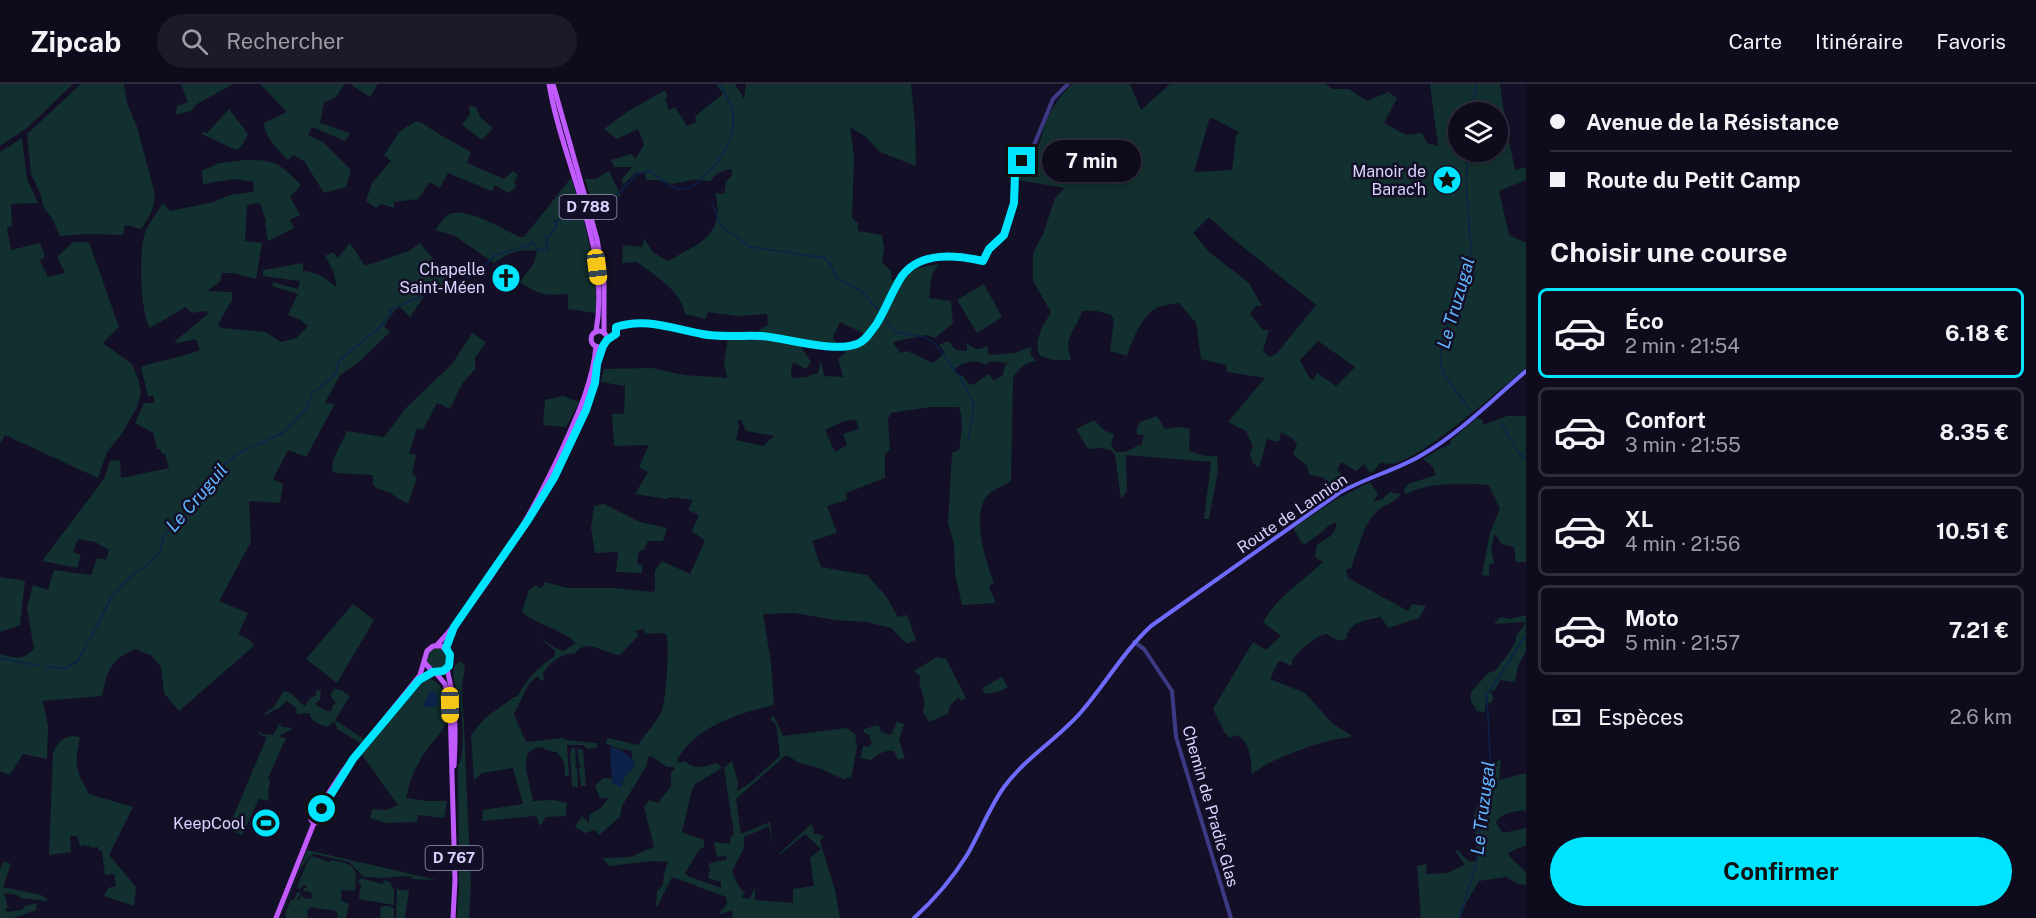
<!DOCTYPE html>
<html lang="fr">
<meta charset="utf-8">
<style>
:root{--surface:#0e0b1c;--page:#1c1929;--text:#f1f3f6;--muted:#9b9ba3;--line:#2e2b3b;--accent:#00e5ff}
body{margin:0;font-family:"Public Sans",sans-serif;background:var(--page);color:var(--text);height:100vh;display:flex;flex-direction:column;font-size:22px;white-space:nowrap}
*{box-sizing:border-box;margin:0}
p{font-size:20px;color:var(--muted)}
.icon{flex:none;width:33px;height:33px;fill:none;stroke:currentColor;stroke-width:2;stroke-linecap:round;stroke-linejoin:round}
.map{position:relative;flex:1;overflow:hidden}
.sheet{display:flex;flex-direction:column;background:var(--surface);width:510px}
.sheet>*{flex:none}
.top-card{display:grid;align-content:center;height:132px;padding:0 24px;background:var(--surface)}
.tools{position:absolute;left:1448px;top:18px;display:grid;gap:12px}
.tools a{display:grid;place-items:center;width:60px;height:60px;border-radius:50%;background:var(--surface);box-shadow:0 3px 9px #0003,0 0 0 2px var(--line);font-size:30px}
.end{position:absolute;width:27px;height:27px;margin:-14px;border:8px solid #00e5ff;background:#111;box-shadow:0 0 0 3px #111}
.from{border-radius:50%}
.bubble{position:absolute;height:42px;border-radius:21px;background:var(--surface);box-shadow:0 3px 9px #0003,0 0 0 2px var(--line);font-size:20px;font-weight:700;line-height:42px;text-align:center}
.car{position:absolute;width:18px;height:36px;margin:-18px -9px;border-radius:8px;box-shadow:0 0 4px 2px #0007;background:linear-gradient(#f5c518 24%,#345 0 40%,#f5c518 0 76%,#345 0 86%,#f5c518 0)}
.top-card b{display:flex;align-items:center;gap:21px;height:57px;font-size:22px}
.top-card b+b{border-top:2px solid var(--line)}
.top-card i{width:15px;height:15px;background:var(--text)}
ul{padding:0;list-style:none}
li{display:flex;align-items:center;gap:18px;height:90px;margin:0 12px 9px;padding:0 12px;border:3px solid var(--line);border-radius:9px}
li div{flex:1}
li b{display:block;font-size:22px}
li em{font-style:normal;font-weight:700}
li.current{border-color:var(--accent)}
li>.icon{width:54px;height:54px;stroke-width:1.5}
h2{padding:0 24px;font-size:27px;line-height:72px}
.pay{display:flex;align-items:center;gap:15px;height:66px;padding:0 24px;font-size:22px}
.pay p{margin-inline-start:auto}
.primary-button{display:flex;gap:12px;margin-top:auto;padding:12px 24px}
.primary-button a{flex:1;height:69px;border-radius:36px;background:var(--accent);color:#111;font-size:24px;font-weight:700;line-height:69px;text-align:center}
header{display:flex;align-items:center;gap:36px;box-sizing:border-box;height:84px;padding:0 30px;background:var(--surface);border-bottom:2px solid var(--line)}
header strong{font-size:28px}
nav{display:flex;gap:33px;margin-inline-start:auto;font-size:21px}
.search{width:420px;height:54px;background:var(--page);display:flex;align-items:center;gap:15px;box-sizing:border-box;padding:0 21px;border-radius:33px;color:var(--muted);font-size:22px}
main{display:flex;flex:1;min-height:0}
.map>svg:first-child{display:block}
.green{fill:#12302f;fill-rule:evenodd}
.water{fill:#0c2248}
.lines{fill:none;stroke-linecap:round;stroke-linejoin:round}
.stream{stroke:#0c2248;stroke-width:1.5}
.tertiary{stroke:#3d3a85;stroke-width:4}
.secondary{stroke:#6f6bff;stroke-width:4}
.primary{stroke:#c25bff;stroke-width:5}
.route{stroke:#00e5ff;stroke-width:8}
.labels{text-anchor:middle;stroke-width:5;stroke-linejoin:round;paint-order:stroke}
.shield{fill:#130f26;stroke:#9e99be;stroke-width:1.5}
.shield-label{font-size:15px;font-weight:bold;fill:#d9d4ff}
.poi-label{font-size:16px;fill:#d9d4ff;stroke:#130f26;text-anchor:end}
.street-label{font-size:16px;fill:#d9d4ff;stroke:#130f26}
.water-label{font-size:18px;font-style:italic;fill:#62b6ff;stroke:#130f26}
</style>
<header>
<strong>Zipcab</strong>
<div class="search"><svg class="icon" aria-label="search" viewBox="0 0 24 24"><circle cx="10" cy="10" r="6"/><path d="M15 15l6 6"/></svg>Rechercher</div>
<nav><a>Carte</a><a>Itinéraire</a><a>Favoris</a></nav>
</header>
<main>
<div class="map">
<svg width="1526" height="834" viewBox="0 0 1526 834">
<rect width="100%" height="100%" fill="#130f26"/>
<g class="green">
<path d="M0,0H73L27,44L0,62Z"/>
<path d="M81,0H124L127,19L137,43L155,110C154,126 150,132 141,145L125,141L123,151L88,150L60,152L52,134L44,124L40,109L31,90L27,50Z"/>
<path d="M181,0H233L197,20L191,27L176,31L177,22L188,18Z"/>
<path d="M260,0H345L335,14L324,18L320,39L350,49L345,57L312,43L308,51L323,58L351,86L346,103L324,109L304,77L293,71L288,76C279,67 264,52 264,39L287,28Z"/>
<path d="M350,0H378L370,13Z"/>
<path d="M716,0H735L744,15L746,0H911L915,39L916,82L880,68L867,54L850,43L854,73L852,134L858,139V147L882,151L884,164L882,178L891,187L892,197L918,184L939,180L932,190L929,214L951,217L953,239L935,254L926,251L893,258L900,269L907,267L933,279L945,269L939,261L948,257L956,266L967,267V259C975,266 978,267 987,262L989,271L1015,269L1027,264H1032L1030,270L1036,277C1024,279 1019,284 1013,294L1011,397C1004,401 992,406 987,412C971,431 986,478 994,499L989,502L996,519L962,521L955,490L954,460L948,439L952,369L959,366C961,352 964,337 959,323H930L891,329L888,335L890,366L885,370V394L846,409L847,416L827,422L837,449L812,457L821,483L867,491L886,512L898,533L907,531L916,556L907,560L891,544L867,538L835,536L794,529L763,530L771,579L774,621C739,629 696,642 677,676L679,679L685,677C694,687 705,682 717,679L722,684L695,700L692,706L682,748L704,756V763L699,766L685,789L688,792L721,804V798L708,794L710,785L708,780L718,777L727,776L726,772L717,773L714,758L730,760V754L734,751L724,684L732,677L738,698L737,707L750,699L780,672L777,646L775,639L771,637V633L774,632L783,652L847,644L855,650L857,663L851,695L848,693L845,696L821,685L798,678L786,671L736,715L741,750L770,738L773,762L769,742L744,753V764L732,787L739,803L745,809L741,813L749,815L755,804V816L793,819V805L814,802L810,774L821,765L805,750L781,770H779L811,740L814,745L813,749L824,752L820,757L835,806L840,834H733L732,826L722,830L719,829L727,820L726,813L672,793L657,823L656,821L657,807L663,801L664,789L668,778L652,777L609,782L603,774L630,773L654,763L644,723L649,716L658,719L671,702V688L675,685L673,683H667L651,672L648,673L647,681L622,722L620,733L599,751L595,746L585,749L575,743L582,732L589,739V731L602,723L608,715L607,714H600L595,702L603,694H611L613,700L622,699C625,690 631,687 635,680L632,674V668L626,665L622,666L605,659L608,654L638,661C645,650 657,638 662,626C666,616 670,558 666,550L657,549L645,550L644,545L635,547L639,551L620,571C602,569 587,553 574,570C562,568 550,579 543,589L544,596L541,597L537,592L528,601L514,630L526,658L563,654L566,656L597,659V664L587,665L584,661H567L569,692H565L564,678L557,668C541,668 544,656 527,670L526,685L533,717L553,716L567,719L566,732L546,733L540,742L536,732L482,737L483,726L523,720L513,684L482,689L474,696L471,651L485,634L514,613H517C527,595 538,583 555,572V567L538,552L555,564L563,567L576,559C560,544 538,542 522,528L529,506L536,501L539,504L544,502V498L568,504H614L652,508L655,506V487L662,477L690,490L705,457L692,447L699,431L688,426L693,416L670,413L667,415L635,410L648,388L639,383L649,361L614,362L612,330H624L625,302L601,298L604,285L652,284L684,291L727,294L724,279L728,254C749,255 771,252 790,262L793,260L800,261L811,278L806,285L793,278L791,286L792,294L808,293L810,291L818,289L821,276L824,292L843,293L838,275L845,269L848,263L863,254V249L840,238L833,253L836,259L759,250V246L768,241L767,230L738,232L708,228L706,235L685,230C682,207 654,191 637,178L622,179L623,161L642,163L644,155L654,169L668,177C699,159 726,152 715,109L724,110L726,98L732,91V85C724,86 714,89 711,97L693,96L672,100L657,96H646L645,88H636L623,101L622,95L632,83H614L611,76L631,70L636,75L644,60L638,45L617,55L604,45L627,28L665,6L668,13L665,15L669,26L675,23L687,42L696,38L695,32L723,10ZM991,277L1008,279L1004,284L1003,291L994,297L989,290L973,301L968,299L964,293L953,287C962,278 974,274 986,281ZM738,336H741L746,347L774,352L763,362L736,356L739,343ZM856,336L859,345L843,350L847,361L835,368L825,346L844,337Z"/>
<path d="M1072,0H1130L1141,26L1170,0H1325L1333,5H1349L1367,17L1388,8L1397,14L1384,39L1406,51L1422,49L1427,59L1438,62L1430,0H1500L1506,43L1515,86L1526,83V96L1499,107L1509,151L1526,159V284C1501,304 1418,379 1390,380C1387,380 1384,379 1381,378L1374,387L1370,389L1364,380L1356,387L1341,378L1337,386L1350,398L1338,405L1324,394L1310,391L1307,382L1293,370L1297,360L1293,355L1281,348L1279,358L1267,355L1260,381L1257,383L1252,377L1250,369L1253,363L1246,347L1228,338L1265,294L1227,288L1226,281L1201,275L1196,239L1179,219C1172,220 1165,221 1159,223C1143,228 1132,257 1127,272L1110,267L1114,236L1111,231C1102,227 1092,226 1082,227C1075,250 1063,250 1071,276H1054L1040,272C1032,257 1044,241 1051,228L1033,197V169L1043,150L1055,114L1065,104L1018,96C1022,83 1031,76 1037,65C1041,57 1042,50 1044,43C1050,26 1060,12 1072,0ZM1458,28H1497V68H1458ZM1210,33L1239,48L1236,52L1232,86L1194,88ZM1209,133L1233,155L1316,221L1277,269L1270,273L1263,267L1269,246H1263L1250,230L1256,222H1262L1249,199L1209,168L1193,149ZM1318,257L1355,283L1336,302L1317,289L1313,296L1308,292L1300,276Z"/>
<path d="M469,22L476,23L480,33L493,44L482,56L462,41L470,30Z"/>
<path d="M229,25L248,50L241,63L236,66L202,50L203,48L207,49Z"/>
<path d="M416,37L424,40L437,49L471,68L467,79L504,95L513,87L518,91L514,99L517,102L509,109L495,101L492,107L448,89L440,104L430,98L418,115L394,118V124L381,120L376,124L366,117L372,99L391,77L384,71L400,47Z"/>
<path d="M22,54L27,95L38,119L11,120L12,142L7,144L11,166L40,159L45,172L40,177L48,193L65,189L57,173L73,158H89L119,243L103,259L132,280L139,297L141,310L136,325L121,351L107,368L98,394L5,351L0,360V68Z"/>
<path d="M245,76C274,75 281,80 301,101L290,113L300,131L290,136L294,144L268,157L265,140L266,137L260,119L247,121L245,157L262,159L256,195L233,189H222L220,198L207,207L232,208V216L218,240L221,244L266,248L281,258L296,254L308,242L299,235L288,231L298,210L272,202L273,198L298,205L300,197L263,192V186L303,179V187C318,188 325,194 336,203C336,191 331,182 325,172L333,168L338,174L350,159L365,182L409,167L420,159L452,198L427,208L410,233L400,223L395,226L384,242L390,248L358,279L340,291L325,319L335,320L306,373L288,366L273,395L283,400L280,419L249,417L251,458L219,517L248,529L238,550L250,556L254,562L179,627L164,609L161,583L152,572L135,565C109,577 108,586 102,612L43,617L48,643L47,675L23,670L10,691L0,687V570C15,574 21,577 34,565L27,524L33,501L48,506L54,486L91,491L97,474L106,476L109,466L95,458L78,455L73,468L81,471L77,484L42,477L104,395L110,377L120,376L121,394L169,384L165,370H162L160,365H157L153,349L135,339L144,319H154V312H148L141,283C161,276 180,274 200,266L196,255L178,259L174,258L208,230L206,227L191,229L186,223L150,244C140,227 139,171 144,152C147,141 157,129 163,119L170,127L214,118L229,111L253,108L254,98L234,95L203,100L202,87L219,79Z"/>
<path d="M609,87L621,112L594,125L585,95H596Z"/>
<path d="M571,94C585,139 598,183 596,229L568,225V210C546,212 538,211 520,198L534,179L537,167C516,165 512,168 494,179L455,152L435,146C440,141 444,131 452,129C470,125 503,145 519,153H524Z"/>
<path d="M984,200L1002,233L977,249L957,216Z"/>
<path d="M472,249L486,258L475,274V285L462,300L450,325L437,319L423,346L417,344L409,369L416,371L412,390L417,393L408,420L390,409L376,404L373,400V391L335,389L332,386L333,376L347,347L384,353L406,324L452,280Z"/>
<path d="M563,312L579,318L566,343L543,341L545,316Z"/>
<path d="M1157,332L1165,345L1181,343L1190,345L1189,367L1206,372H1217L1218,387L1209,435H1204L1211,378L1126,371L1127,407L1121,415L1115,371L1111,366L1100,364L1088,365L1076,345L1094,336L1105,347L1114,350L1111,361L1116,368C1125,369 1131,366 1138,361L1141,362L1144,351H1139L1136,348L1139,340L1138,339Z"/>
<path d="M1507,332H1526V478H1516L1514,463L1502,460L1495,450L1491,463L1494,479L1489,481V492L1482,491L1490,449L1500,425L1489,401C1461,399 1430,398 1406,410L1404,406L1408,400L1436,391L1433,383L1423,375L1439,365L1451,360L1450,357L1477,334L1483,336V341Z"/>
<path d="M1370,398L1378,410L1373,418L1382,415L1390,408L1401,410C1395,419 1385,420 1377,427C1362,442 1359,464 1351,484L1346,486L1348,494L1408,527L1412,520L1426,522L1419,534L1388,544L1381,533C1368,536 1347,538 1347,554C1337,560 1335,553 1326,550C1314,553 1299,566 1292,576V582L1281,577L1278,578L1270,595L1305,609L1333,640L1351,651V653C1322,656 1293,668 1267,680C1261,683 1256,688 1251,690C1252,676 1250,660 1238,651L1230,654L1225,649L1213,625L1253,558L1266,566L1281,552L1263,538C1277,513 1303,497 1323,478L1315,473L1317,461C1326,455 1338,450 1336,438L1329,441L1322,448L1305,460L1302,459L1294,446L1295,443L1337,415Z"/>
<path d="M604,420L640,438L667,444L663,457H648L644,466L639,467L637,480L642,481V489L616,488L618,468L595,469L591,444L594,422Z"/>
<path d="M0,493L25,497L20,541L0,548Z"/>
<path d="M353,520L374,536L337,599L306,575Z"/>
<path d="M1526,531V567L1518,582L1515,598L1500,596L1495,606L1491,607L1493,615L1491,619H1485V628L1477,627L1471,617V608L1488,589L1495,587L1509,569L1515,559L1517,550L1524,542L1525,538L1494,540L1500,533L1510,535Z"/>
<circle cx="437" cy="575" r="11"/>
<path d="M937,573L946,575L966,614L961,617L958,613L950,622L948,630L929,638L923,628C928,612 917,606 920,592L914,587Z"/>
<path d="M461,577L465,584L462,600L471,799L469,834H457L459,805L458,682C466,670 462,631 459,616C456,604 450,591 456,580Z"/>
<path d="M1002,593L1008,603L1000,607L985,610L982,604Z"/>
<path d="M428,594C445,598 453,625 445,641C440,652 429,660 423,671C415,684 409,699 406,714L427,717H447L444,734L418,731L417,738L386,739L370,734L372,725L387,726L398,721L362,671L421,598Z"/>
<path d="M334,605L341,606L350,612L335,636L364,655L360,659L337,645L336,640L333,638L327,643L319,640L315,637H313L309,629L297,630L296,624L287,617L278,625H275L266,631L265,629L273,624L284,607C295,608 297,618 305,622L310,614L315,612L317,606L321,607L320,616L315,620L326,627H332V622L336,619L330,611Z"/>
<path d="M897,638L904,640L899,656L905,674L898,676L894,667C884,666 878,670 871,676L860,674L863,662L868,663L872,659L869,651L863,648L864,645L879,641L881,648L891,651Z"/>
<path d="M280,639L282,643L293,644L278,653L286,654L268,694L270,697L268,708L269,717L259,715L242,751L228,745L267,653L259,651L258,646L261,650L273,651Z"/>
<path d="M73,652L80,653C74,682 75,684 89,710L133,723L109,771L136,803L134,822L104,812L108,804L116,802L114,790L105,791L102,767H99L98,763L91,764V762L87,763L86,761L80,762L77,752H70L71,768L49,771L53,669C57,660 62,653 73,652Z"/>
<path d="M572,664H575L576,679L575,682L577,685L578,703H572L570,669Z"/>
<path d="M577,664L583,666L586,702H581L579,685L581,682L579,680Z"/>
<path d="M1501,676L1499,696L1526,689V729L1525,726C1515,728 1501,728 1496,739L1503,749L1526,744V761L1508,769L1510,773L1526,788V801L1518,800L1506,793L1479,797L1467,817L1460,834H1421L1417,782L1427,780L1426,790L1447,789L1465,781L1456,768L1457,765L1467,776L1474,778L1477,774L1474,733L1484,695L1485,681Z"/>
<path d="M307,766L437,796L412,795V793C401,791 392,794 383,794C376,793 370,793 364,793L349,778L314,770C299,775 289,820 280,834Z"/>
<path d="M312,772L330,778L331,776C355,780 358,783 355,807L342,806L341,816L349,820L346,834H337L338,830L336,827L311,823L308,825L307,834H286L285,829L291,816H294L297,808L301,809L298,814L299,817L301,811L304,814L312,815L311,808L303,807L304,804H307L305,801L302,802L300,807L299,803L296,805L308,776Z"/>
<path d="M4,777L11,780L3,803L41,811L47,815V817L20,814L17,811L4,809L8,824H5L7,828L22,826L25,822L37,819L36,826L34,827L13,834H0V785Z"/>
<path d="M360,794L383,800L384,796L390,798L394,806V821L359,815L360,804L362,803L360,799H357Z"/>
<path d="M397,803L399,806H409L405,834H396Z"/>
<path d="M381,822H390L394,825V834H380Z"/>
</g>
<g class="water">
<path d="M430,607H433L436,609L438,620L436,622L425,623L423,621Z"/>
<path d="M610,663C621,665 630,670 635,680L631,687L626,690L621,703L612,700Z"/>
</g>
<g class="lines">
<g class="stream">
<path d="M1471,28L1477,0"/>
<path d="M1468,68L1466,97L1471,166L1459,219L1442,253L1440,276L1444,291L1470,326"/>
<path d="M712,118L718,136L725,145L751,163L825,174L831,181L837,194L862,208L880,228"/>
<path d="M592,121L619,109L637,90L650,87C659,94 670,104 682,105C692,105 699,98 705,92C722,75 738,50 732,26C730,17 724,8 720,0"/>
<path d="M519,164L521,161L527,163L531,159L535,160L537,165L548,167V162L545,161L547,159V152L552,151V147L554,146L557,141L554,138L566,133L570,137L580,126"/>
<path d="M883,232L895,248L927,254L937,262L961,295L974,321L968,358"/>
<path d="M1501,338L1517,367L1526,375"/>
<path d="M0,574L39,582"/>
<path d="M46,583L66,584L78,577L113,511L128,495L154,475L161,466L164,451L181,437L186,426L215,389L237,370L284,348L307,324L312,309L336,290L339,277L380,243L391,229L389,226L479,189L495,171L516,165"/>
<path d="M1459,834L1477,778L1482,710L1491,691L1487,611L1526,551"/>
</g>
<g class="tertiary">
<path d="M607,257L616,250V243L619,242L647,239L671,242L712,252H763L795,258L835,262L854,261L864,256L871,248L890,216L901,194L914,182L933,174L943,172L983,177L989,166L1004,151L1014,119L1013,96L1017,86L1034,61L1053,15L1068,0"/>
<path d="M1134,558L1144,565L1172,607L1176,653L1231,834"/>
</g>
<path class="secondary" d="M914,834C935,815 952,795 967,771C980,749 989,724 1004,703C1026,673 1058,655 1082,627C1106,599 1124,567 1151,542L1339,409C1365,394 1394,387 1420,372C1459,350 1492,316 1526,287"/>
<g class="primary">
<path d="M549,0C563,83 611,162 596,248"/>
<path d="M553,0L597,155L604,197V249"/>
<circle cx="599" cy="255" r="8"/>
<path d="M541,415C560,384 577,350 589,315C596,298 597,280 603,262"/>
<path d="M437,561C490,503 531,433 564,361C578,330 593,297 596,262"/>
<path d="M446,564L452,547"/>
<path d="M447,585C456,621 456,645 454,682"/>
<path d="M435,588L445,600L450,621L455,796L453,834"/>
<path d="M314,739L320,737L323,723"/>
<path d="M276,834L314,739L311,736L343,687L420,591L427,567L433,562H442L450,571L449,582L443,587L433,588L424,578"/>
</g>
</g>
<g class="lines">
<path class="route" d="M322,725L353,675L419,596L433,588L443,587L449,582L450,571L446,564L454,543L528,436L554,394L586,326L595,299L597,280L603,262L607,256L616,250V243C646,233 673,245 702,250C721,254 742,251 761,252C786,254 834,269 857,260C866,257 870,248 876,241C886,225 892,207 902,192C921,167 956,171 983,177L989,165L1004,151L1014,119L1015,90L1022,77"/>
</g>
<defs>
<g id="sight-disc" transform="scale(1.5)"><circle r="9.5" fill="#00e5ff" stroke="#130f26"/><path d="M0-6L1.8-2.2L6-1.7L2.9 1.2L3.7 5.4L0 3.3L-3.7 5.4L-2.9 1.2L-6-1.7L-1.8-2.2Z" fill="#111"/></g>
<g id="church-disc" transform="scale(1.5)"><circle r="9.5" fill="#00e5ff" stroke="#130f26"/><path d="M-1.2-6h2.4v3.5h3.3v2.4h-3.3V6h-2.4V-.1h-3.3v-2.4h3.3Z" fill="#111"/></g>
<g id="stadium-disc" transform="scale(1.5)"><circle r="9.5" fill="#00e5ff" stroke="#130f26"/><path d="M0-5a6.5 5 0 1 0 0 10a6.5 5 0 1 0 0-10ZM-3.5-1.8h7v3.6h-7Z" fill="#111"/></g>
</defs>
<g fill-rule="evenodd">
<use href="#sight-disc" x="1447" y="96"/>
<use href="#church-disc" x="506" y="194"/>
<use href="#stadium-disc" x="266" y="739"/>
</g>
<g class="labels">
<g class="shield">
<rect x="559.5" y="111" width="57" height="24" rx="4.5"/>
<rect x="425.5" y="762" width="57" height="24" rx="4.5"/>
</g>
<g class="shield-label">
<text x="588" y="128">D 788</text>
<text x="454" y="779">D 767</text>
</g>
<g class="poi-label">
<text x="1426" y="93">Manoir de<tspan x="1426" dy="18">Barac'h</tspan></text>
<text x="485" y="191">Chapelle<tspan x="485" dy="18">Saint-Méen</tspan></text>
<text x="245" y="745">KeepCool</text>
</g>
<g class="street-label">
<text transform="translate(1292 429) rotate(-34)" y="6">Route de Lannion</text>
<text transform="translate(1211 722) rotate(74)" y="6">Chemin de Pradic Glas</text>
</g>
<g class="water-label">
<text transform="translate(1456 219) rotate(-74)" y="6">Le Truzugal</text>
<text transform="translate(197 414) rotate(-49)" y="6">Le Cruguil</text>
<text transform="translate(1483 724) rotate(-83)" y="6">Le Truzugal</text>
</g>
</g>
</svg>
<div class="tools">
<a><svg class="icon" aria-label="layers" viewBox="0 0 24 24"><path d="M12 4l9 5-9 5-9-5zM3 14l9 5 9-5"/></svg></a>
</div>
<i class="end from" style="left:322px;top:725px"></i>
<i class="end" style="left:1022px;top:77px"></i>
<div class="bubble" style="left:1042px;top:56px;width:99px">7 min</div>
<i class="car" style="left:597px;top:183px;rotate:173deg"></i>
<i class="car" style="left:450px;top:621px;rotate:179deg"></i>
</div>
<section class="sheet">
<div class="top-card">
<b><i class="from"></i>Avenue de la Résistance</b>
<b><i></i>Route du Petit Camp</b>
</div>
<h2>Choisir une course</h2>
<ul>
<li class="current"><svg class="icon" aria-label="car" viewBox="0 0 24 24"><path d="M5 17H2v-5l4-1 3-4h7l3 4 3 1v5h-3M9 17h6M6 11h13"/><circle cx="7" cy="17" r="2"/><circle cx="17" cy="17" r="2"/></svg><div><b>Éco</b><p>2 min · 21:54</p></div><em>6.18 €</em></li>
<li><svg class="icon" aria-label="car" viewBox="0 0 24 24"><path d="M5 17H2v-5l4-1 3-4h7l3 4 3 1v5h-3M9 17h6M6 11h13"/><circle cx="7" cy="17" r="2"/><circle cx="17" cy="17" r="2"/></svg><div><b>Confort</b><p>3 min · 21:55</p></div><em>8.35 €</em></li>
<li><svg class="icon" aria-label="car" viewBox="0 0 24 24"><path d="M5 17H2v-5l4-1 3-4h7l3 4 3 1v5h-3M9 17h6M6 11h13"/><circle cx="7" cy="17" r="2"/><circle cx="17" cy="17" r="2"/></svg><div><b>XL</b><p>4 min · 21:56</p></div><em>10.51 €</em></li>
<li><svg class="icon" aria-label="car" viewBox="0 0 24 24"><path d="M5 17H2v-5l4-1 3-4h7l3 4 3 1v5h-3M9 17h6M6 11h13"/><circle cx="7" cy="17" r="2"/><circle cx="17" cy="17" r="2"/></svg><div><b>Moto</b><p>5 min · 21:57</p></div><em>7.21 €</em></li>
</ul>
<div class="pay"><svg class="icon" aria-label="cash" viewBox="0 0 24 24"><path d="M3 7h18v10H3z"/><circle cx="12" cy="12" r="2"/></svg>Espèces<p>2.6 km</p></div>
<div class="primary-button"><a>Confirmer</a></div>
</section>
</main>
